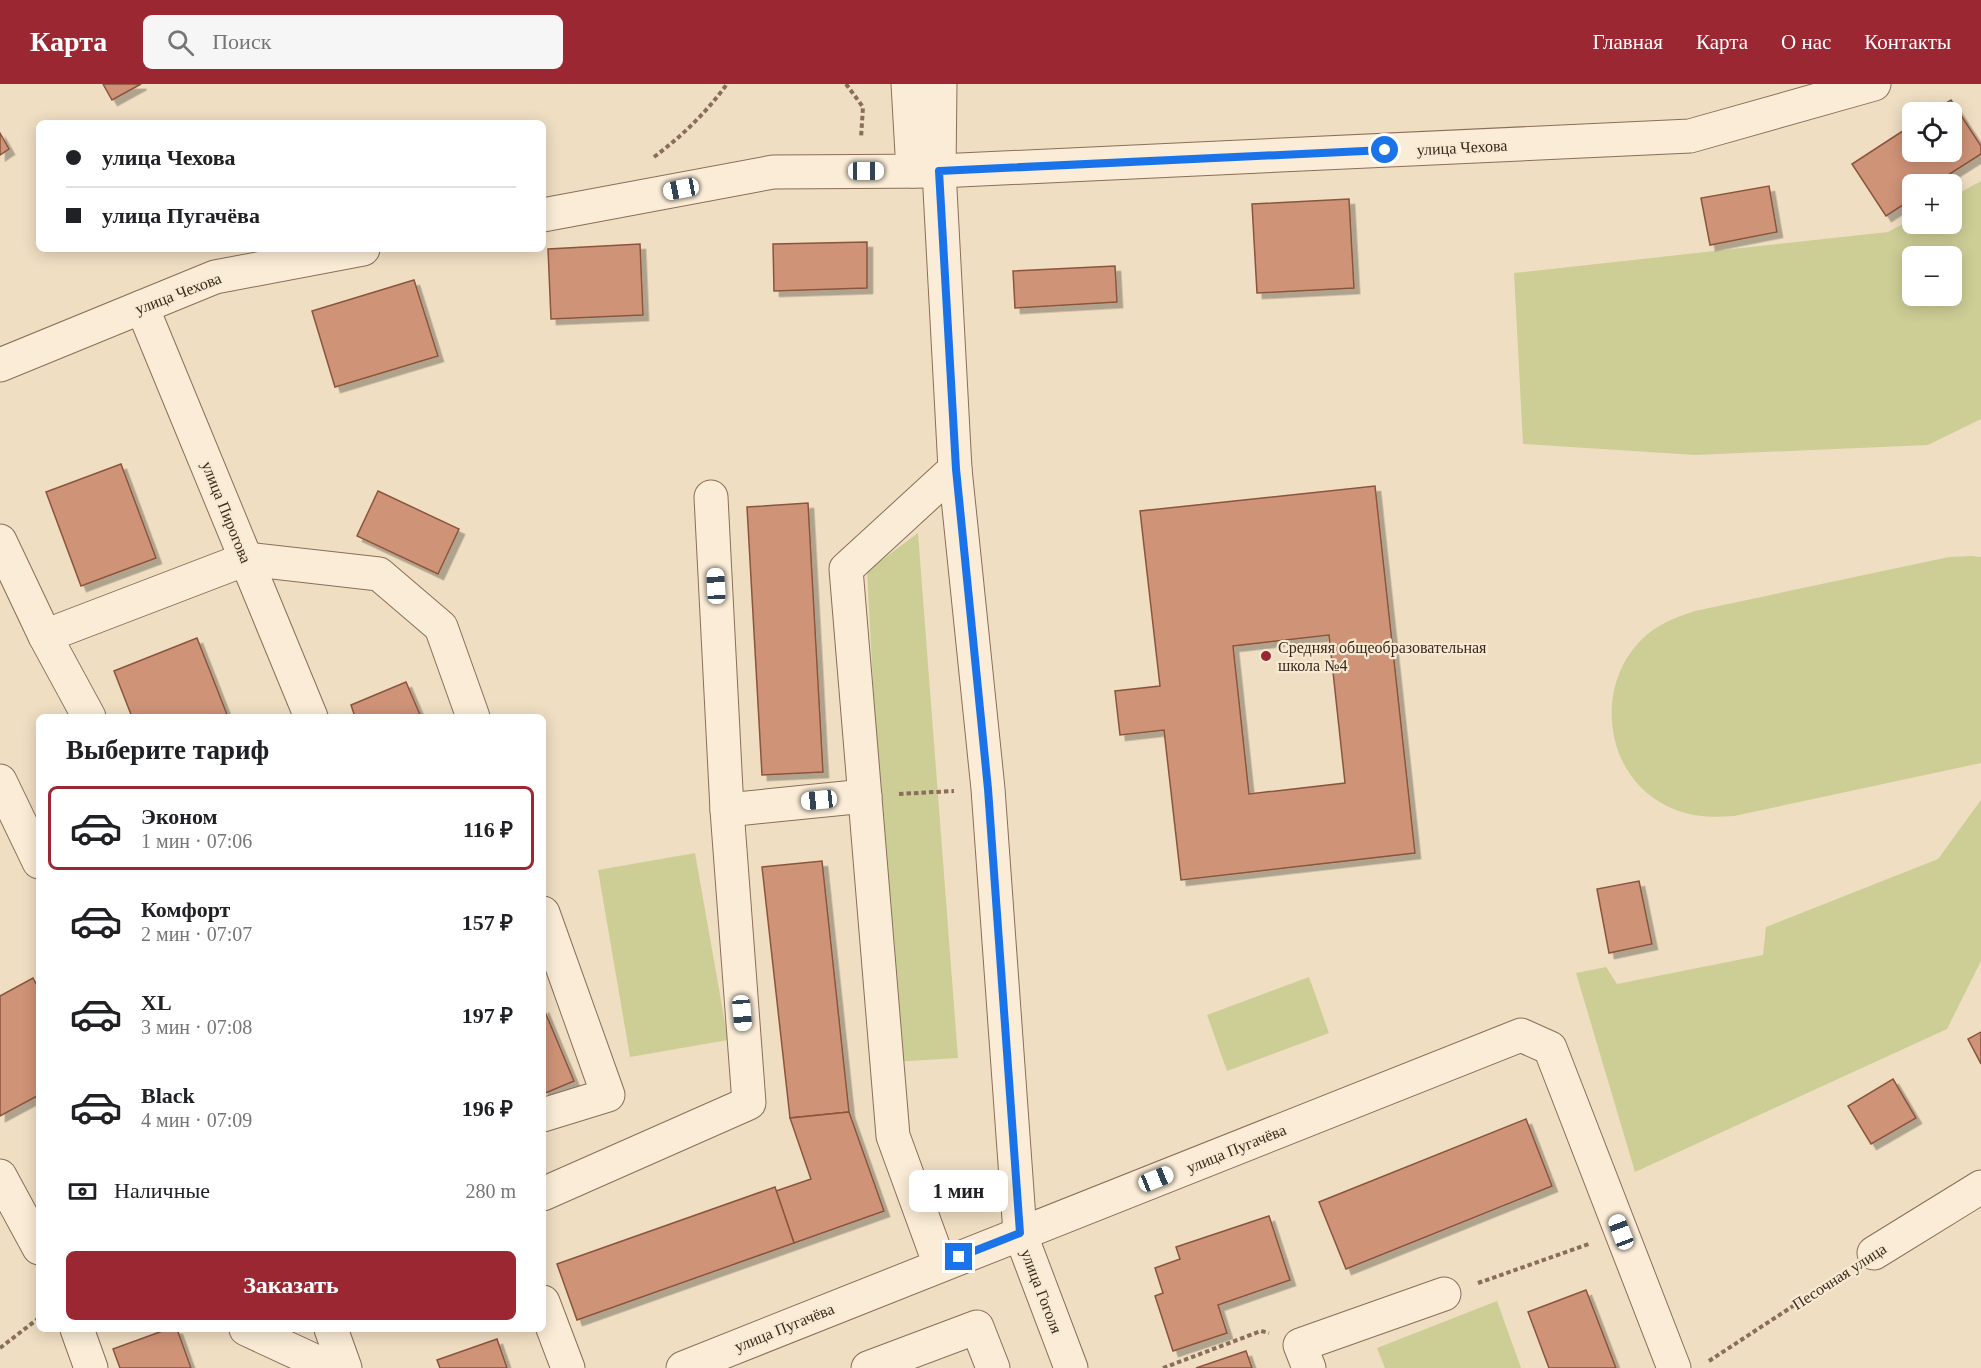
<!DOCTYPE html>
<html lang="ru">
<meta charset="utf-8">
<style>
:root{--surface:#fff;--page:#f6f6f6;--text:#202124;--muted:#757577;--line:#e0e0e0;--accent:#9b2732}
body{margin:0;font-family:Georgia,serif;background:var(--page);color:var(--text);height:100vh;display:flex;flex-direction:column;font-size:22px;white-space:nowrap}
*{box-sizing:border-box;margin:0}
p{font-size:20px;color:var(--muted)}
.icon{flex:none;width:33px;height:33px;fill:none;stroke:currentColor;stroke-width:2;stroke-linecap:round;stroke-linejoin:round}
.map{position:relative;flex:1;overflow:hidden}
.drawer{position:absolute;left:36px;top:630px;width:510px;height:618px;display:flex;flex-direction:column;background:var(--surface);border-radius:9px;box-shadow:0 3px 15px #0003}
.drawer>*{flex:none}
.banner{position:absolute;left:36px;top:36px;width:510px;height:132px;border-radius:9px;box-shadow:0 3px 15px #0003;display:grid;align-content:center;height:132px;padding:0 30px;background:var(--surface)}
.tools{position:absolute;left:1902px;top:18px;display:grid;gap:12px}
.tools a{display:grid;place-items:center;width:60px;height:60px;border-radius:9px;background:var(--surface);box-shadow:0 3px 15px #0003;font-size:30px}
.end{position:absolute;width:27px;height:27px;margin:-14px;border:8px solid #1a73e8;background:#fff;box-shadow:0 0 0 3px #fff}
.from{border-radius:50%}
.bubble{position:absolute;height:42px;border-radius:9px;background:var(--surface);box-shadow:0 3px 15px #0003;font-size:20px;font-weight:700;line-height:42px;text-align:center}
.car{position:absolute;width:18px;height:36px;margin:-18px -9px;border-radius:8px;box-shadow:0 0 4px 2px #0007;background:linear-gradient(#fff 24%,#345 0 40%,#fff 0 76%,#345 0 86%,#fff 0)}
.banner b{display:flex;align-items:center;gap:21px;height:57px;font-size:22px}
.banner b+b{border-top:2px solid var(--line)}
.banner i{width:15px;height:15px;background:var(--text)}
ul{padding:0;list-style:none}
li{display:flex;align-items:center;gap:18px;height:84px;margin:0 12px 9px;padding:0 18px;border:3px solid transparent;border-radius:9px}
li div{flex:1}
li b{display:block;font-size:22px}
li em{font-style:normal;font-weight:700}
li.on{border-color:var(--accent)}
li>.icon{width:54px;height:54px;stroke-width:1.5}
h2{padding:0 30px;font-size:27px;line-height:72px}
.pay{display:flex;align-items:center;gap:15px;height:66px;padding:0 30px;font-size:22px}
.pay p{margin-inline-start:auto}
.primary-button{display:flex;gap:12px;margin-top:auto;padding:12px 30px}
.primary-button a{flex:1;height:69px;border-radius:9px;background:var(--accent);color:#fff;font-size:24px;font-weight:700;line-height:69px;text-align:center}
header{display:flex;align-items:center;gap:36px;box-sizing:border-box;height:84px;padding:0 30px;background:var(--accent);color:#fff}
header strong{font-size:28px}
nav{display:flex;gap:33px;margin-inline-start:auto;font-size:21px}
.search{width:420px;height:54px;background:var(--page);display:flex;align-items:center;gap:15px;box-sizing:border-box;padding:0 21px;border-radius:9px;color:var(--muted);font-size:22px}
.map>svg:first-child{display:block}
.green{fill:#cdce96;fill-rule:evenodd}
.building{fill:#cf9377;stroke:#8a553e;stroke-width:1.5;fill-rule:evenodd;filter:url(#shadow)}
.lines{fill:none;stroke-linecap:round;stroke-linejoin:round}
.minor-casing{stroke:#8a6e59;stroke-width:35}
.path{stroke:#8a6e59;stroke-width:4;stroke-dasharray:4.5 3;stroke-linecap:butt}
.minor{stroke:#faecd6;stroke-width:33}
.route{stroke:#1a73e8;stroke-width:8}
.poi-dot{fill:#9b2732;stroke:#f7e9d2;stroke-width:2}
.labels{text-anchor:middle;stroke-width:4.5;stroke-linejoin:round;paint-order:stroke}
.street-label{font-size:16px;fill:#39281d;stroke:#f7e9d2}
.poi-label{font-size:16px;fill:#39281d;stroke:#f7e9d2;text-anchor:start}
</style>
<header>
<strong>Карта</strong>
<div class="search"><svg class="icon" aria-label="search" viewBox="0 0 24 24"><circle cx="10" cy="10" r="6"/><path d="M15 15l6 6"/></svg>Поиск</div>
<nav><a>Главная</a><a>Карта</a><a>О нас</a><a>Контакты</a></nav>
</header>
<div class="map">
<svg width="1981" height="1284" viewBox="0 0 1981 1284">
<defs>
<filter id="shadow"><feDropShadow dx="5.5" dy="5.5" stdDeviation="0" flood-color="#0004"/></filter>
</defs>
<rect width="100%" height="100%" fill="#efdec2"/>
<g class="green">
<path d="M1981,97V335L1928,361L1695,371L1523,360L1514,189L1888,148L1912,135V140H1952V113ZM1912,172H1952V212H1912Z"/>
<path d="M918,449L958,974L893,978L867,487Z"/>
<path d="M1972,472L1981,473V679L1734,732C1710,734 1689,733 1667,722C1599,689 1593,589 1653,546C1666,537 1680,532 1695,527L1949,473Z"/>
<path d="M1981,716V877L1947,945L1635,1088L1576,889L1606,883L1617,900L1763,871L1766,843L1938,775Z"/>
<path d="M695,769L728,956L630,973L598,786Z"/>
<path d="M1309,893L1329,949L1227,987L1207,931Z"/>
<path d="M1497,1217L1521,1284H1385L1377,1264Z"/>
</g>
<g class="building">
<path d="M103,0H141L112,16Z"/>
<path d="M1951,16L1981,62V70L1934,100H1912V115L1886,132L1852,80L1912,41V68H1952V28H1932Z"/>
<path d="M0,49L9,65L0,71Z"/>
<path d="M1769,102L1777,148L1710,161L1701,114Z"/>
<path d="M1349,115L1354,204L1257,209L1252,120Z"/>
<path d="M867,158V204L774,207L773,160Z"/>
<path d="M640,160L643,231L551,235L548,165Z"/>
<path d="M1115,182L1117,218L1015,224L1013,187Z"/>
<path d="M414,196L438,272L335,303L312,227Z"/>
<path d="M121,380L156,474L81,502L46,408Z"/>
<path d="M1375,402L1415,769L1181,796L1164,646L1120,651L1115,607L1160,602L1140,427ZM1329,551L1345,699L1249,710L1233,562Z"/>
<path d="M378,407L459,445L438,490L357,452Z"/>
<path d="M808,419L823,688L762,691L747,423Z"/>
<path d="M197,554L228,633H132L114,587Z"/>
<path d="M406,598L421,633H355L351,621Z"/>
<path d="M822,777L849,1028L790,1034L762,783Z"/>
<path d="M1639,797L1652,860L1609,869L1597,805Z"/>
<path d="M33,894L39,905V1011L0,1032V912Z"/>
<path d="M543,923L574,997L543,1010Z"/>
<path d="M1981,948V980L1968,955Z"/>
<path d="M1893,995L1916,1034L1871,1060L1848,1022Z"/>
<path d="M849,1028L884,1127L794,1159L776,1107L811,1095L790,1034Z"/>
<path d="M1526,1035L1552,1102L1346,1185L1319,1118Z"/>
<path d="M775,1103L794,1159L577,1236L557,1180Z"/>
<path d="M1269,1132L1290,1196L1218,1221L1227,1249L1173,1267L1155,1212L1163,1209L1155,1184L1180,1175L1176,1163Z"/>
<path d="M1586,1206L1616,1284H1549L1528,1228Z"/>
<path d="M168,1245H177L191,1284H120L113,1265Z"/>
<path d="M497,1255L507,1284H440L437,1276Z"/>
<path d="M1246,1267L1252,1284H1196Z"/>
</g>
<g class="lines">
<g class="minor-casing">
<g id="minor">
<path d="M908,0L913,87"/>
<path d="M940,0L939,87L955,385L988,705L1020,1149L1071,1284"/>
<path d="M543,131L773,88L939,87L1690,52L1874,0"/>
<path d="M142,223L311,633"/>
<path d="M0,281L215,193L363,165"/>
<path d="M711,413L727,726L865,712"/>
<path d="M0,457L45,552"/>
<path d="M89,633L45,552L246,475L379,490L441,543L473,633"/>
<path d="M0,697L39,778"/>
<path d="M543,829L608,1011L543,1031"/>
<path d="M0,1092L39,1164"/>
<path d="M543,1110L749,1019L727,726"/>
<path d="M1874,1169L1981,1103"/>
<path d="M940,1181L893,1052L846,485L955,385"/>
<path d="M543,1218L568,1284"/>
<path d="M77,1245L91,1284"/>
<path d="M246,1245L330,1284"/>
<path d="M331,1245L345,1284"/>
<path d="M683,1284L1521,951L1550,964L1674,1284"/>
<path d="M868,1284L977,1243L993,1284"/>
<path d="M1309,1284L1300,1261L1444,1210"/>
</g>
</g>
<g class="path">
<path d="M846,0L863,23L861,54"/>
<path d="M654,73C682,52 706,29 727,0"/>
<path d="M899,710L954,707"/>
<path d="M1478,1199L1589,1160"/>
<path d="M0,1264L39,1234"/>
<path d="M1709,1277L1845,1188"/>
<path d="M1163,1284L1261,1247L1269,1249"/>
</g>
<use href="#minor" class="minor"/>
</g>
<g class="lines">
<path class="route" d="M959,1173L1020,1149L988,705L956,385L939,87L1385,66"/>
</g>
<circle class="poi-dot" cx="1266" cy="572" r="6"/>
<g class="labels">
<g class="street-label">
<text transform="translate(1462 63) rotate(-3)" y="6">улица Чехова</text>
<text transform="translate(178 209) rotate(-21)" y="6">улица Чехова</text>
<text transform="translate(227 428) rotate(68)" y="6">улица Пирогова</text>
<text transform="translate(1236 1064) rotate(-22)" y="6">улица Пугачёва</text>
<text transform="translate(1839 1192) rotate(-33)" y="6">Песочная улица</text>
<text transform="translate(1042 1207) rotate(69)" y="6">улица Гоголя</text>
<text transform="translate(784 1243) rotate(-22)" y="6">улица Пугачёва</text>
</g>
<g class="poi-label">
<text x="1278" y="569">Средняя общеобразовательная<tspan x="1278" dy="18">школа №4</tspan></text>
</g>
</g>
</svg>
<div class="tools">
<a><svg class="icon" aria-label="locate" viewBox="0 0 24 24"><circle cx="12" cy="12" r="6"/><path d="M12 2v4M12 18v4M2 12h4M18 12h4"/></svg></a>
<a>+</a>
<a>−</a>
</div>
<i class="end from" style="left:1385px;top:66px"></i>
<i class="end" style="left:959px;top:1173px"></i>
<div class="bubble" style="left:909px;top:1086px;width:99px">1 мин</div>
<i class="car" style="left:866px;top:87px;rotate:90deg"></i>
<i class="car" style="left:681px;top:105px;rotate:259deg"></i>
<i class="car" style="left:716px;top:502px;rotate:357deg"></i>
<i class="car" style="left:819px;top:716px;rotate:264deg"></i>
<i class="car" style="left:742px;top:929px;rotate:175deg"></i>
<i class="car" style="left:1156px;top:1095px;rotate:68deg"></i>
<i class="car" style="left:1621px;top:1148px;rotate:339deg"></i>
<div class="banner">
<b><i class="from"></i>улица Чехова</b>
<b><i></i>улица Пугачёва</b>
</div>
<section class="drawer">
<h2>Выберите тариф</h2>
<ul>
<li class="on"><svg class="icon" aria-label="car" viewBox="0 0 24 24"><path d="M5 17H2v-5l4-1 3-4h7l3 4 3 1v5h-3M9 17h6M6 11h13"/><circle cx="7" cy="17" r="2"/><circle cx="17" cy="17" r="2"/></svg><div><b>Эконом</b><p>1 мин · 07:06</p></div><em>116 ₽</em></li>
<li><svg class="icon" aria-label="car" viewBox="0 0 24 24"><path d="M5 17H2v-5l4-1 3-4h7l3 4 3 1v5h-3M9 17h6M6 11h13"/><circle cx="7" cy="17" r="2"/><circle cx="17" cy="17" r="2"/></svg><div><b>Комфорт</b><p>2 мин · 07:07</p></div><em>157 ₽</em></li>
<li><svg class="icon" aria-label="car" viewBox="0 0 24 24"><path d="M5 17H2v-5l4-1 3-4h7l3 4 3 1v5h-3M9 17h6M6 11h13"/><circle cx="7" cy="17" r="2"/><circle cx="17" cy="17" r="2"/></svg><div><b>XL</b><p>3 мин · 07:08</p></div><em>197 ₽</em></li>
<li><svg class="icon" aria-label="car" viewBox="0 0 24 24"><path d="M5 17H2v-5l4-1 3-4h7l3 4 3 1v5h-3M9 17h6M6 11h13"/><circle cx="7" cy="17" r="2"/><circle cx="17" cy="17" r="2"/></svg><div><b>Black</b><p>4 мин · 07:09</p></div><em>196 ₽</em></li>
</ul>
<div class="pay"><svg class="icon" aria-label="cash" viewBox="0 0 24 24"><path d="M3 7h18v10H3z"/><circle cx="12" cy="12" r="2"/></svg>Наличные<p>280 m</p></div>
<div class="primary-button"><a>Заказать</a></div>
</section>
</div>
